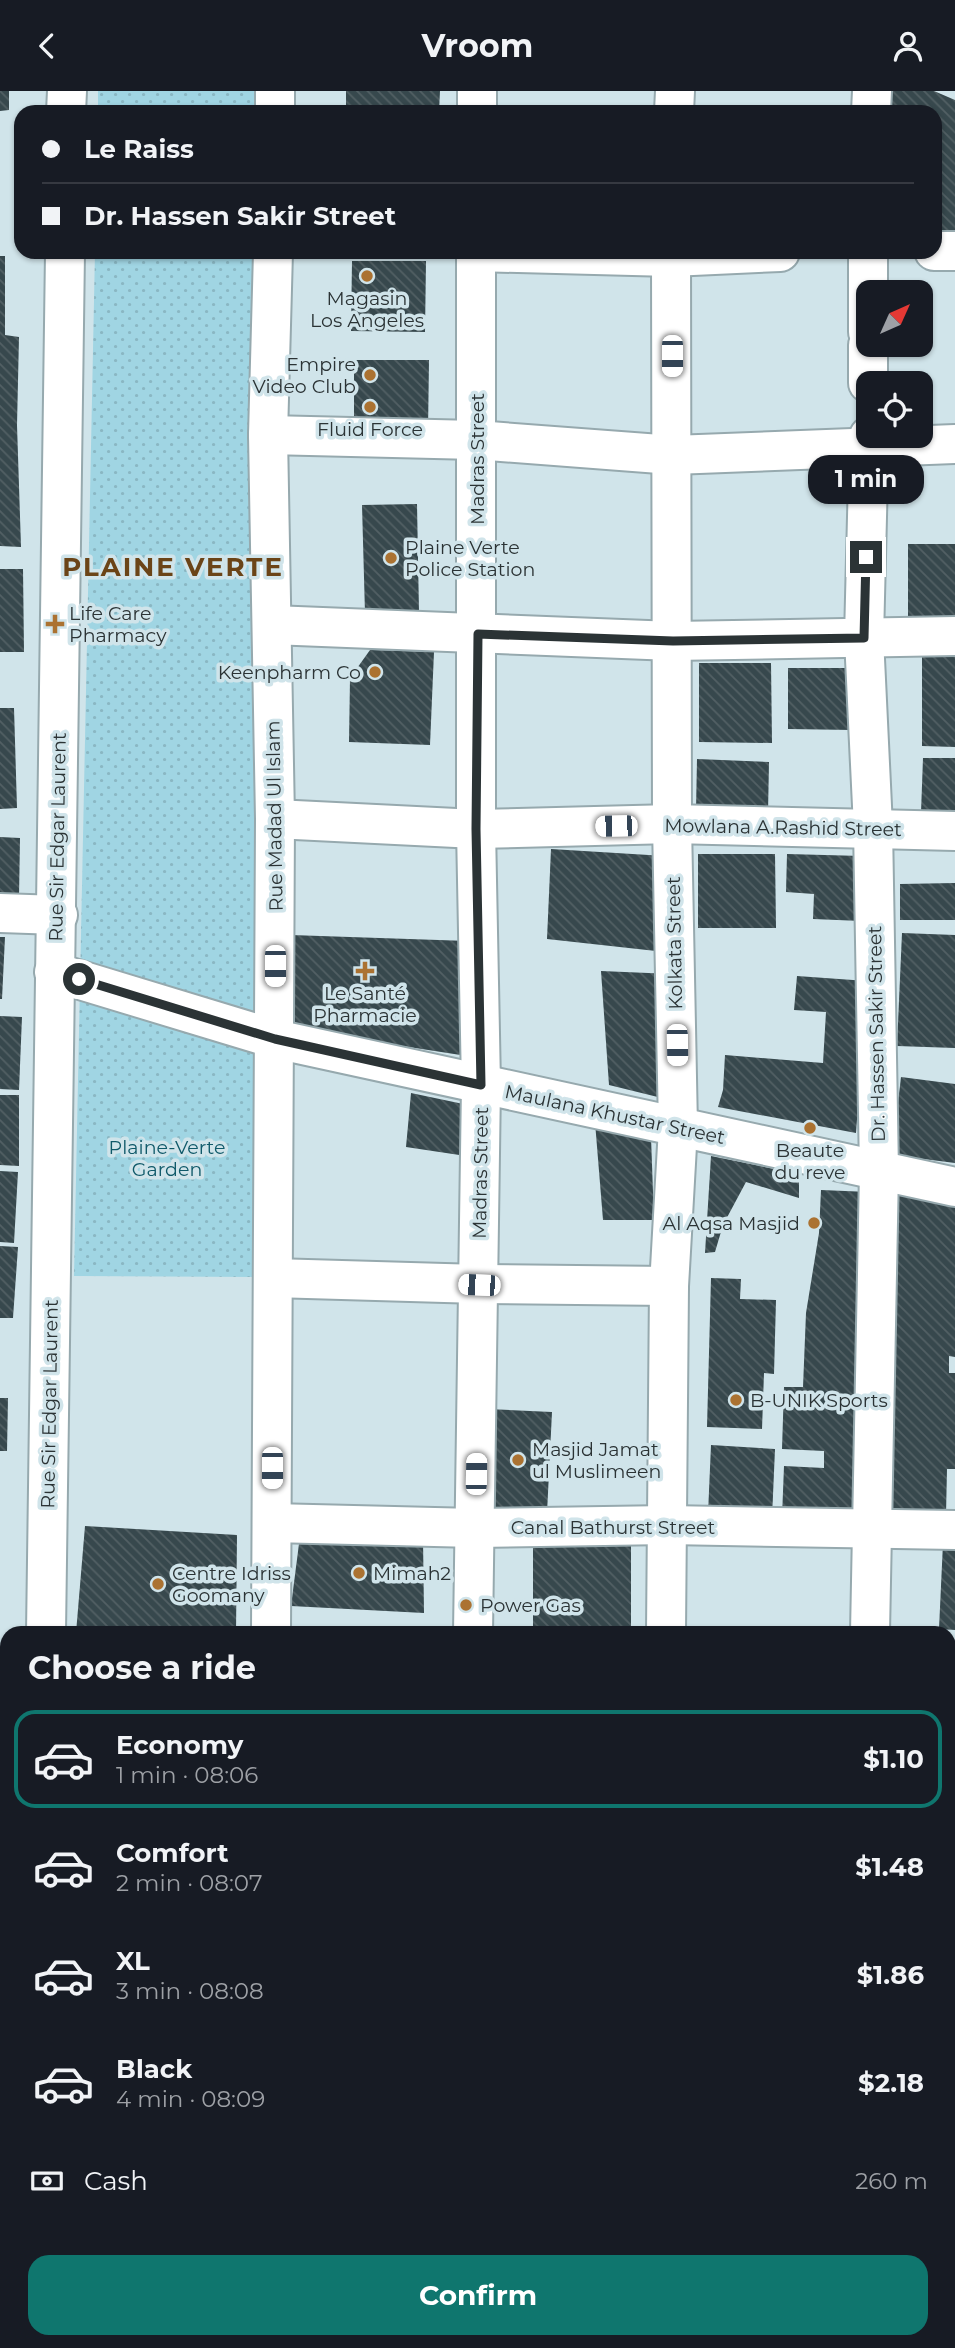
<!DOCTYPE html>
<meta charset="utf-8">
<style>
:root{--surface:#171b24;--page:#20242c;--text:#f1f3f6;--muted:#9ea1a6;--line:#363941;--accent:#0f766e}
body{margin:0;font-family:Montserrat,sans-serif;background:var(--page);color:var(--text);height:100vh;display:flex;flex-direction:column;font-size:26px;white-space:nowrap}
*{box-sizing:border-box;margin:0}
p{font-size:23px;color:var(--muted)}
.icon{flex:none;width:38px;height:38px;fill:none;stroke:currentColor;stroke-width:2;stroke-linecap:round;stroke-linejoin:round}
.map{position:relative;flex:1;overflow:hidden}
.sheet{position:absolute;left:0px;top:1535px;width:956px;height:723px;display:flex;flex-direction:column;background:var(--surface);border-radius:21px 21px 0 0;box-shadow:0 2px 5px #0004}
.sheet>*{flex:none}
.guide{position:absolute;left:14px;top:14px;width:928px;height:154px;border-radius:21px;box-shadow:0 2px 5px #0004;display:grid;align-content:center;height:154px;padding:0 28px;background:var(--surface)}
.needle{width:46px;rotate:45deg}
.controls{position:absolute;left:856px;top:189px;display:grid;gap:14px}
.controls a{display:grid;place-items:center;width:77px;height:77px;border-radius:14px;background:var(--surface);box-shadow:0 2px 5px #0004;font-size:35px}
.end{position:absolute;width:32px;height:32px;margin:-16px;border:9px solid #2b3335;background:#fff;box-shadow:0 0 0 4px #fff}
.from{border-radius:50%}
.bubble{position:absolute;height:49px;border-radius:21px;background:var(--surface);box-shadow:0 2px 5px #0004;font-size:23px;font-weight:700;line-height:49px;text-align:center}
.car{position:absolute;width:21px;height:42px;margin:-21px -10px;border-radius:9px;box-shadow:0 0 5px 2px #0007;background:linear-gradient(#fff 24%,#345 0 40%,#fff 0 76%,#345 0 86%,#fff 0)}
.guide b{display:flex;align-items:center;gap:24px;height:66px;font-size:26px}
.guide b+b{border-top:2px solid var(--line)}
.guide i{width:18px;height:18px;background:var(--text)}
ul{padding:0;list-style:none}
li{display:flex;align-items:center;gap:21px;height:98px;margin:0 14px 10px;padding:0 14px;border:4px solid transparent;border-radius:21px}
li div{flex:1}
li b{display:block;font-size:26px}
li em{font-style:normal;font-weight:700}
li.active{border-color:var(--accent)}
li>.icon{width:63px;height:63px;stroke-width:1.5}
h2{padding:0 28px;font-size:32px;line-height:84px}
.pay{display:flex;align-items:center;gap:18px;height:77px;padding:0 28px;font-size:26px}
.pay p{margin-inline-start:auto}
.button{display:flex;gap:14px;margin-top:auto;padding:14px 28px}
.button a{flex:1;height:80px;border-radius:21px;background:var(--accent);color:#fff;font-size:28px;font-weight:700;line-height:80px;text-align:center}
header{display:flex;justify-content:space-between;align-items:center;height:91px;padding:0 28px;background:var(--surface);font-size:32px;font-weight:700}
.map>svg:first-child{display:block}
.grass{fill:url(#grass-dots)}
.park{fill:url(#park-crowns)}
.pitch{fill:#a0d5e3}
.building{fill:url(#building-back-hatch)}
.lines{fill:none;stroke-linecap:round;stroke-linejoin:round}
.minor-casing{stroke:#96a9ae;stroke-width:42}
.major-casing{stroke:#96a9ae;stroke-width:42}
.minor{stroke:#fff;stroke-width:38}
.major{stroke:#fff;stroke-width:38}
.route{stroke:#2b3335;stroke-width:9}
.poi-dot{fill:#ab7231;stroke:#d0e4ea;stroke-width:2.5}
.labels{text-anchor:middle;stroke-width:7;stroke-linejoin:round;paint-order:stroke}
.poi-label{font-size:19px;fill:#2b3335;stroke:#d0e4ea;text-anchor:start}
.street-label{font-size:19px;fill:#2b3335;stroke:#d0e4ea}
.park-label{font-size:19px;fill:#0f5969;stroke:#d0e4ea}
.district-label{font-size:26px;font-weight:bold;letter-spacing:2px;fill:#6b4417;stroke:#d0e4ea}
</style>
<header><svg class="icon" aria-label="back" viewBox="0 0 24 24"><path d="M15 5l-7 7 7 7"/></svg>Vroom<svg class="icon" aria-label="person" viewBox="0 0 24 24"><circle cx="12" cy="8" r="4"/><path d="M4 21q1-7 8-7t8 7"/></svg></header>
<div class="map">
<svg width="955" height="2257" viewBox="0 0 955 2257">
<defs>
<pattern id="grass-dots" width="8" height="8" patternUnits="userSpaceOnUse" patternTransform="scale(1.75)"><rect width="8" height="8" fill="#a0d5e3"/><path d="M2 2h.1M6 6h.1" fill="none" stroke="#8ab7c3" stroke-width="1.8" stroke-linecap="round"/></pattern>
<pattern id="park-crowns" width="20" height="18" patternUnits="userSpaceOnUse" patternTransform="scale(1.75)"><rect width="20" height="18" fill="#a0d5e3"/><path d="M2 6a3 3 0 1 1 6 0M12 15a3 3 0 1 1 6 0" fill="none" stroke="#8ab7c3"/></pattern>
<pattern id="building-back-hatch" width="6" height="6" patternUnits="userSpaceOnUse" patternTransform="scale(1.75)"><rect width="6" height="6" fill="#37484d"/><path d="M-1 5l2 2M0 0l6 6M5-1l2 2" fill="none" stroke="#526064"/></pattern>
</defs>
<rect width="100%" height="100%" fill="#d0e4ea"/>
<g class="grass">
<rect x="98" y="0" width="160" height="21"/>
<path d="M95,161H258L257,1186L74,1185Z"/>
</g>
<path class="park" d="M46,2250L249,2251V2257H46Z"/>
<path class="pitch" d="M91,2250L216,2251V2257H90Z"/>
<g class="building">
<path d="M0,0H9V19L0,20Z"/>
<path d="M346,0H440L439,21H346Z"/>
<path d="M889,0H934L955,9V156L934,155V21H888Z"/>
<path d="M0,165H5V244L19,246L17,334L21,456L0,455Z"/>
<path d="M352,170H426L425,241L351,240Z"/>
<path d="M354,269H429L428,340L354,339Z"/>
<path d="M417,413L419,521L365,522L362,414Z"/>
<rect x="908" y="453" width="47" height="87"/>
<path d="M0,478H23L24,561H0Z"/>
<path d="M922,550H955V656L922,655Z"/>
<path d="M370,559L434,561L430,654L349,651L350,587Z"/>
<path d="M699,572H771L772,652L699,651Z"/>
<path d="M788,577H852V639L788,638Z"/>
<path d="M0,617H14L17,717L0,718Z"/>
<path d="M923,667H955V722H921Z"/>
<path d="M697,668L769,671L768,722L696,720Z"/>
<path d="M0,746L20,747L19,806L0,805Z"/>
<path d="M551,758L665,765V861L547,848Z"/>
<path d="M698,763H775L776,837H698Z"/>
<path d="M787,763L862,765L861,830L813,828L814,803L786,801Z"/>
<path d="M955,792V829H900V793Z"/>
<path d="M902,842L955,844V957L897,955Z"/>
<path d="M291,844L468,850L467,965L286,937Z"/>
<path d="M0,846H5L2,908H0Z"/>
<path d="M601,880L672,883L674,1010L609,994Z"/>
<path d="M797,885L867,890L856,1042L718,1016L723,999L725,964L823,972L826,921L794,919Z"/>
<path d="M0,925L22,926L19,999L0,998Z"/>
<path d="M901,986L955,993V1072L892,1064Z"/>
<path d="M411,1002L468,1014L466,1065L406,1056Z"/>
<path d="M0,1004H19V1075L0,1074Z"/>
<path d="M595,1031L651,1046L654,1129H603Z"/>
<path d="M711,1065L799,1083V1107L746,1091L723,1134L715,1161L705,1162Z"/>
<path d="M0,1080L18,1081L14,1152L0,1151Z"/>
<path d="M821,1099L869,1101L856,1429L782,1426L784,1375L824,1377V1360L782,1358L784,1296H803L806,1222L819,1142Z"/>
<path d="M883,1102L955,1103V1266L949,1265V1282H955V1378H947L946,1424L878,1423Z"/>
<path d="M0,1155L18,1156L13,1227H0Z"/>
<path d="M711,1187L741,1188L740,1208L776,1209L774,1283L764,1282L762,1338L707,1336Z"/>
<path d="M0,1307H8L7,1360H0Z"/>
<path d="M488,1318L552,1321L547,1422L484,1416Z"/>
<path d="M711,1354L775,1358L772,1427L708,1423Z"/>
<path d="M85,1435L237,1444L236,1542H76Z"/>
<path d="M300,1445L423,1448L424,1522L291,1515Z"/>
<path d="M943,1452H955V1539L939,1538Z"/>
<rect x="533" y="1454" width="98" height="88"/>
<rect x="948" y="1700" width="7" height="59"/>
<path d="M0,2172H7V2250H15L14,2257H0Z"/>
</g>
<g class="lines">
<g class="minor-casing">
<g id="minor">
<path d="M477,21V0"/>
<path d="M674,21L675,0"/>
<path d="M871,21L872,0"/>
<path d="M934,160H955"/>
<path d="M475,161L671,166L780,161"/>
<path d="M868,161V241"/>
<path d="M868,254V292"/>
<path d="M268,344L476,349L673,364L955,353"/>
<path d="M869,345L864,547L873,736L879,1080L870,1542"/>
<path d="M272,534L673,550L955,545"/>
<path d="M275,728L476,738L672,733L955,740"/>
<path d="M0,822L58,824"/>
<path d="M54,881L275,948L955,1096"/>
<path d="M273,1187L479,1193L669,1195"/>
<path d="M272,1432L475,1437L668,1434L955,1439"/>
<path d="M473,1542L481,994L476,738V161"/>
<path d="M666,1542L669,1195L678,1037L672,733L671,161"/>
<path d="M948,1771H955"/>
<path d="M0,1774H7"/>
<path d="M948,1965H955"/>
<path d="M948,2178H955"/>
<path d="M466,2250V2257"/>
<path d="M863,2250V2257"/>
<path d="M656,2257V2250"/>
</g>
</g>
<g class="major-casing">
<g id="major">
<path d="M66,21L67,0"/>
<path d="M275,21V0"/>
<path d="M46,1542L65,161"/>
<path d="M271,1542L275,728L268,344L273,161"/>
<path d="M265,2250V2257"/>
<path d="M39,2257V2250"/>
</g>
</g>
<use href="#minor" class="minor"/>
<use href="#major" class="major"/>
</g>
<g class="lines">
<path class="route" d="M79,888L275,948L481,994L476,738L478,543L673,550L864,547L866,466"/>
</g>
<g class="poi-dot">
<circle cx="367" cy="185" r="7"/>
<circle cx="370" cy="284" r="7"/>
<circle cx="370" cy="316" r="7"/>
<circle cx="391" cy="467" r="7"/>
<path d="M51.5 522.5h7v7h7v7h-7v7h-7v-7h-7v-7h7z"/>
<circle cx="375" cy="581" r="7"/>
<path d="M361.5 869.5h7v7h7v7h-7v7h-7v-7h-7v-7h7z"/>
<circle cx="810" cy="1037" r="7"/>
<circle cx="814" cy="1132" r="7"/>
<circle cx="736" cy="1309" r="7"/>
<circle cx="518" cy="1369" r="7"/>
<circle cx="359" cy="1482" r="7"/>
<circle cx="158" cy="1493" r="7"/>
<circle cx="466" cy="1514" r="7"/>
</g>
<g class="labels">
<g class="poi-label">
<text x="367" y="214" text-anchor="middle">Magasin<tspan x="367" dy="22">Los Angeles</tspan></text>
<text x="356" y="280" text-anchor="end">Empire<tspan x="356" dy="22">Video Club</tspan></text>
<text x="370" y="345" text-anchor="middle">Fluid Force</text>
<text x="405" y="463">Plaine Verte<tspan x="405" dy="22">Police Station</tspan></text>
<text x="69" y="529">Life Care<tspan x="69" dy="22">Pharmacy</tspan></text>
<text x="361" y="588" text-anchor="end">Keenpharm Co</text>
<text x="365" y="909" text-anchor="middle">Le Santé<tspan x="365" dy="22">Pharmacie</tspan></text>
<text x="810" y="1066" text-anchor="middle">Beaute<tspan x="810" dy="22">du reve</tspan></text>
<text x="800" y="1139" text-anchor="end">Al Aqsa Masjid</text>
<text x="750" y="1316">B-UNIK Sports</text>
<text x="532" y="1365">Masjid Jamat<tspan x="532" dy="22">ul Muslimeen</tspan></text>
<text x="172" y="1489">Centre Idriss<tspan x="172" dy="22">Goomany</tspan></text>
<text x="373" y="1489">Mimah2</text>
<text x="480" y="1521">Power Gas</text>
</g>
<g class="street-label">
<text transform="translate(477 368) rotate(-90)" y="7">Madras Street</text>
<text transform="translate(274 725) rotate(-91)" y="7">Rue Madad Ul Islam</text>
<text transform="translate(783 736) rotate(1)" y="7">Mowlana A.Rashid Street</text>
<text transform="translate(57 746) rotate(-89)" y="7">Rue Sir Edgar Laurent</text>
<text transform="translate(674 852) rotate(-91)" y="7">Kolkata Street</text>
<text transform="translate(876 943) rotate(-91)" y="7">Dr. Hassen Sakir Street</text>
<text transform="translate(615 1023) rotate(12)" y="7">Maulana Khustar Street</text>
<text transform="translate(480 1082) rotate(-89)" y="7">Madras Street</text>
<text transform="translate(49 1313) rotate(-89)" y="7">Rue Sir Edgar Laurent</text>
<text x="613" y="1443">Canal Bathurst Street</text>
</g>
<g class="park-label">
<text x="167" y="1063">Plaine-Verte<tspan x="167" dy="22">Garden</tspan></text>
</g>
<g class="district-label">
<text x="173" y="485">PLAINE VERTE</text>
</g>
</g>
</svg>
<div class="controls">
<a><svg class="needle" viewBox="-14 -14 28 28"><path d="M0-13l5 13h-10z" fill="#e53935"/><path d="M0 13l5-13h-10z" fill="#9ea1a6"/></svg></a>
<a><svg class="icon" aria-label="locate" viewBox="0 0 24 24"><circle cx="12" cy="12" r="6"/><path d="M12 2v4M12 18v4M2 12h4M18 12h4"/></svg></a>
</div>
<i class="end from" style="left:79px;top:888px"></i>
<i class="end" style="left:866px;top:466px"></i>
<div class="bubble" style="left:808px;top:364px;width:116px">1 min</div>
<i class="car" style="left:672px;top:265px;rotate:180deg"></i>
<i class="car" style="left:616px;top:735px;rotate:269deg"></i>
<i class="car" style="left:275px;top:875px;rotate:180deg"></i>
<i class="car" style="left:677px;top:954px;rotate:179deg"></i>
<i class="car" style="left:479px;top:1194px;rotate:272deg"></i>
<i class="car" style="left:272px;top:1377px;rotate:180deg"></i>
<i class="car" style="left:476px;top:1383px;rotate:1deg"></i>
<div class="guide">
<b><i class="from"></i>Le Raiss</b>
<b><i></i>Dr. Hassen Sakir Street</b>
</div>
<section class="sheet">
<h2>Choose a ride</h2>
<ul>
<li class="active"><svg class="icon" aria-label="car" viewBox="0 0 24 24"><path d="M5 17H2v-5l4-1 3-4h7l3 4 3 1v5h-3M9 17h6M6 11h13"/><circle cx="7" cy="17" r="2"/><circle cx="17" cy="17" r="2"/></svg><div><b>Economy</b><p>1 min · 08:06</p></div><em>$1.10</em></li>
<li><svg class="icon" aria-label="car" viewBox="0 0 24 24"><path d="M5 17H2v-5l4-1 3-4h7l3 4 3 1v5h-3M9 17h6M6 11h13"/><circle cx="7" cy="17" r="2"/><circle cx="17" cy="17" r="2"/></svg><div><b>Comfort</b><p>2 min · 08:07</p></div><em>$1.48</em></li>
<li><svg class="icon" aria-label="car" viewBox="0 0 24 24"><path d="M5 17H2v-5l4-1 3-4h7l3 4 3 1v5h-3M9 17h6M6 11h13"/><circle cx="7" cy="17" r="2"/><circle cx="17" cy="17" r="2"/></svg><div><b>XL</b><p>3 min · 08:08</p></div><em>$1.86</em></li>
<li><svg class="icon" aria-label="car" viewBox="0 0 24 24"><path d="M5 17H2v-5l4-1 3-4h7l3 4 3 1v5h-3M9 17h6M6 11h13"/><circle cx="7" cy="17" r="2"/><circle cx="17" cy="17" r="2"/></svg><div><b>Black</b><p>4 min · 08:09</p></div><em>$2.18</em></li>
</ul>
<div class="pay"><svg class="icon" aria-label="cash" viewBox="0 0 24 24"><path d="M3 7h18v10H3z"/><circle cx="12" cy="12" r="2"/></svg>Cash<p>260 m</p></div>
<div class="button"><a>Confirm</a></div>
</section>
</div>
